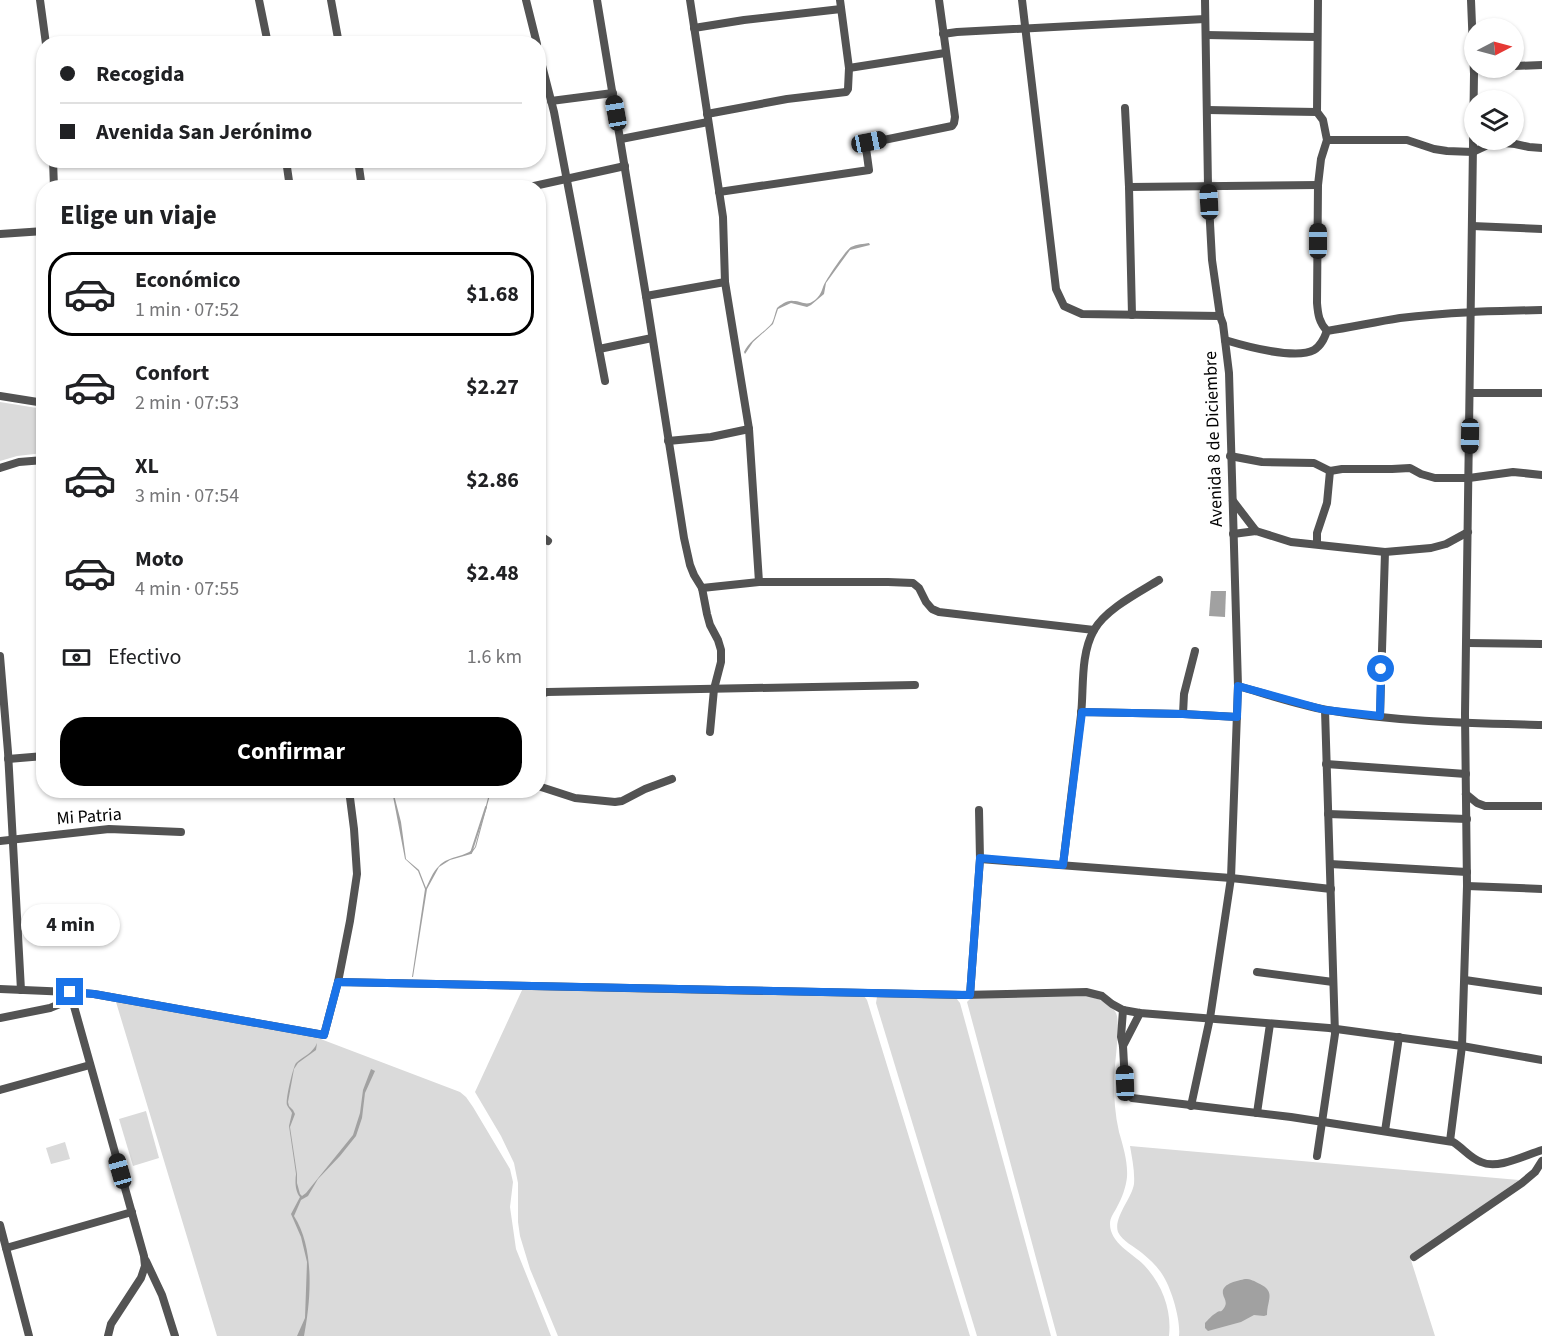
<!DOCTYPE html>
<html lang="es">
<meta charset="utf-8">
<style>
:root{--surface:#fff;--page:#f2f2f2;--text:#202124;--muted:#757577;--line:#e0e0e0;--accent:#000}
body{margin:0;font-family:"Source Sans 3",sans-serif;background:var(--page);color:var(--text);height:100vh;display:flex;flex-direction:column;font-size:22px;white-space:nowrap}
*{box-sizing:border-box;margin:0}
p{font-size:20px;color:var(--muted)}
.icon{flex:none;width:33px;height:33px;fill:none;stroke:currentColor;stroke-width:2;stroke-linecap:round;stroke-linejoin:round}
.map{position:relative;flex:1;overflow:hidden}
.sheet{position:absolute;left:36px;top:180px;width:510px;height:618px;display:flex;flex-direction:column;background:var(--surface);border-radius:24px;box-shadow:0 2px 4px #0004}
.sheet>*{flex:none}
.top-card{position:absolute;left:36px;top:36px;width:510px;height:132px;border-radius:24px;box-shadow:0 2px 4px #0004;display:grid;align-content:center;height:132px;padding:0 24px;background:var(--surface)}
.needle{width:39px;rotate:84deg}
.buttons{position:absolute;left:1464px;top:18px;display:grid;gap:12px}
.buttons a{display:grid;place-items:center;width:60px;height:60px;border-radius:50%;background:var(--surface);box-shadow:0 2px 4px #0004;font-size:30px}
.end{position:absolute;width:27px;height:27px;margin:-14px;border:8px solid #1a73e8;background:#fff;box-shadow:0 0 0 3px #fff}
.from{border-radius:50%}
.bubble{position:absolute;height:42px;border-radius:21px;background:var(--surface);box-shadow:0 2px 4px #0004;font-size:20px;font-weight:700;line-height:42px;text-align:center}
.car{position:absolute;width:18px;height:36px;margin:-18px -9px;border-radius:8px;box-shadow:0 0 4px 2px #0007;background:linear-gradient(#222 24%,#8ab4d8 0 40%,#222 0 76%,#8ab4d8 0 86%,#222 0)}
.top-card b{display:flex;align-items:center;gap:21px;height:57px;font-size:22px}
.top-card b+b{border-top:2px solid var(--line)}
.top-card i{width:15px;height:15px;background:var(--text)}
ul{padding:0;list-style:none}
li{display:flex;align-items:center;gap:18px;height:84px;margin:0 12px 9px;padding:0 12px;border:3px solid transparent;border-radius:24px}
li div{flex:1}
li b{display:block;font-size:22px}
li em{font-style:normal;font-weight:700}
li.current{border-color:var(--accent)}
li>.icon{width:54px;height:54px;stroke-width:1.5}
h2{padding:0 24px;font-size:27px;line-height:72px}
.pay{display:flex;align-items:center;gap:15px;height:66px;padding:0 24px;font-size:22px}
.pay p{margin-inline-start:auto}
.action{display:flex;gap:12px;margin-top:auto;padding:12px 24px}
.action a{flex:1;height:69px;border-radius:24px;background:var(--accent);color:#fff;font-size:24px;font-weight:700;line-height:69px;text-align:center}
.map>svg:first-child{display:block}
.green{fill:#dadada}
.water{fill:#a1a1a1}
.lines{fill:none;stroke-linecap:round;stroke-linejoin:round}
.stream{stroke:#a1a1a1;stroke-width:2}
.minor{stroke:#535353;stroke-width:8}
.route{stroke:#1a73e8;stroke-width:8}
.labels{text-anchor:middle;stroke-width:6;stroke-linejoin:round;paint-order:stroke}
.street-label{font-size:18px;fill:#000;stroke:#fff}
</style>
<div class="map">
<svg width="1542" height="1336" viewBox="0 0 1542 1336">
<rect width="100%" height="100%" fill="#fff"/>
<g class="green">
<path d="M0,402L43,409V453L17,456L0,461Z"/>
<path d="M523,988L864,996L867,1000L970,1336H558L530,1269L520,1236L518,1222V1183L514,1163L501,1136L475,1092Z"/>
<path d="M1085,995C1096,999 1110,1001 1116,1013C1121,1023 1114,1067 1114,1081C1114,1098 1115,1115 1119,1132C1123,1146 1128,1162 1127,1177C1126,1187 1122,1198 1117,1207C1114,1213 1110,1217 1110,1224C1110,1243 1132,1253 1144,1265C1162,1284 1172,1310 1169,1336H1057L967,1002L971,998Z"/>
<path d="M880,996L956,998L960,1003L1051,1336H977L876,1003L877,997Z"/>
<path d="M116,1002L318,1038L460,1092L466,1097L473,1107L510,1169L513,1182L510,1207L516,1249L551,1336H217Z"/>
<path d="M146,1111L159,1158L133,1166L119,1119Z"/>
<path d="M65,1142L70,1159L51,1164L46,1148Z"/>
<path d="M1130,1146L1519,1180L1410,1257L1435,1336H1179C1181,1320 1171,1287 1162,1274C1157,1266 1149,1259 1142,1253C1135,1247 1122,1241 1118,1232C1113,1218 1132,1198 1134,1184C1135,1172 1132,1158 1130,1146Z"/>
</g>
<g class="water">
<path d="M869,243L870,245L850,250L826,283L824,294L811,305L807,307L791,303L778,309L773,324L753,342L745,354L744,352C750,339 763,334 772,323C774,319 775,313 777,308C781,305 787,300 793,301C803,301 806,307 815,300C823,293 821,289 826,281C830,274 846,250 851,247C857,244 863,244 869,243Z"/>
<path d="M1211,591H1226L1225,617L1209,616Z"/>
<path d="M392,791H393L401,822L406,859L419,870L426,888C429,882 433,871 439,866C449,855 466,858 475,847L489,794L490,795L476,847L471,854L450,860L439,867L427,889L413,977H412L425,889L418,871L405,859Z"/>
<path d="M317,1043L316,1050L298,1063L294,1069L288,1102L289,1106L293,1110L295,1114L290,1127L297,1174V1183L300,1194L302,1196L306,1193L353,1135L360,1113L363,1090L371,1069L375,1071L365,1093L362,1118L356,1136L340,1156L318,1179L308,1196L301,1200L294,1216C315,1249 311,1299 304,1336H297L305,1318L307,1262L301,1237L291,1214L300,1197C295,1191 295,1181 296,1174L289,1126L292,1113C291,1110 288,1108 287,1105C285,1101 293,1067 296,1063C304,1056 313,1053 317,1043Z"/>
<path d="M1245,1279C1251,1279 1254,1281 1260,1284C1276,1292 1267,1300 1267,1315L1264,1316L1254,1315L1241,1322L1208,1331L1205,1328V1323C1208,1320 1212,1315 1216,1313C1221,1309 1220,1314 1224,1308C1228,1302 1224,1299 1223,1294C1221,1283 1238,1281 1245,1279Z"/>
</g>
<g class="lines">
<path class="stream" d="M471,853L486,807"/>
<g class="minor">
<path d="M40,0L46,44"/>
<path d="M259,0L268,44"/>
<path d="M331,0L339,44"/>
<path d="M526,0L537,44"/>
<path d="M597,0L646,296L684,538L690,565L694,575L702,588L707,614L710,625L718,640L721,650V662L714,689L710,732"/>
<path d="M690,0L723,217L725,282L749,429L759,582"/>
<path d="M1022,0L1056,289L1064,306L1082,314L1220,316"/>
<path d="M1318,0L1317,112L1323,120L1327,140L1321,159L1318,185L1317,303C1318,315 1319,322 1327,331"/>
<path d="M694,28L744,20L841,9"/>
<path d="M943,34L957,32L1205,19"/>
<path d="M1206,35L1317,37"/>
<path d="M538,50L554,112L605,381"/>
<path d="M1514,66L1542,65"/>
<path d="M849,68L945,53"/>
<path d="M551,101L613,93"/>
<path d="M1125,108L1129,187L1132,315"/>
<path d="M1208,110L1317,112"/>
<path d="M707,114L787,99L846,92L848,89L849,68L840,0"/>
<path d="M621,139L708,122"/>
<path d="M1327,140H1407L1434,149L1447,151L1473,152L1488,145L1504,143L1515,144L1529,147L1542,148"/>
<path d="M53,160L54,188"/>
<path d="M286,160L290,188"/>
<path d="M358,160L362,188"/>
<path d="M1129,187L1318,185"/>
<path d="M525,188L625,166"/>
<path d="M719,192L869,170L866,148L869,143L952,126L954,123L955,117L939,0"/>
<path d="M1472,226L1542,229"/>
<path d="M0,234L44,231"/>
<path d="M646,296L725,282"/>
<path d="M1225,340C1245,346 1296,360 1314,350C1321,346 1324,339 1327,331C1352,327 1375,322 1400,318C1447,312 1495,311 1542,310"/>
<path d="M599,349L652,338"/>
<path d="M1470,393H1542"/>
<path d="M0,396L44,403"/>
<path d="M668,441L711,437L749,429"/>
<path d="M1230,456L1262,462L1314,463L1330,471L1342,469H1392L1410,468L1421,474L1435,478H1469L1513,472L1542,475"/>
<path d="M0,468L19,462L44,460"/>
<path d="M1233,501L1256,531"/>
<path d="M538,534L548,541"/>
<path d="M1233,534L1256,531L1291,542L1385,552L1431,548L1446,544L1468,532"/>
<path d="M1317,544V533L1327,503L1330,471"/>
<path d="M702,588L759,582H888L913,583L919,588L926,602L932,609L939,612L1094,630"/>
<path d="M1467,643L1542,644"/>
<path d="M0,656L8,752L21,990"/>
<path d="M1238,686C1266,694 1298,705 1327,710C1397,722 1470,723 1542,725"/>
<path d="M538,702L542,694L547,692L915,685"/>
<path d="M538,707L540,742L538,751"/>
<path d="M1081,712L1183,714L1237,717"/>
<path d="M1183,714L1184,694L1195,651"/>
<path d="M1380,716L1385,552"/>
<path d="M8,759L44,756"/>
<path d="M1326,764L1466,774"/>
<path d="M538,786L575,798L615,802L622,801L645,789L672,779"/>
<path d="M1466,794L1477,803L1485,806H1542"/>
<path d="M1328,814L1467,819"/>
<path d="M0,841L109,829L181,832"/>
<path d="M980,859L1231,878L1331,889"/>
<path d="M1330,864L1467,872"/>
<path d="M1063,865C1069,815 1075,765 1081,715C1084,688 1080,655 1094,630C1106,609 1138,593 1159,580"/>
<path d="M1467,886L1542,889"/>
<path d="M1257,972L1333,982"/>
<path d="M1465,980L1542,991"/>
<path d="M338,982L962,995L1086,992L1102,996L1112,1004L1123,1010L1140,1013L1329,1028L1462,1046L1542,1060"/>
<path d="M0,989L70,992L94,994L324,1035L338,982L350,921L357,874L354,829L349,790"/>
<path d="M70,992L144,1256L145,1266L141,1278L111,1324L108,1336"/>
<path d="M970,995L980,859L979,810"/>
<path d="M1123,1010L1121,1037L1123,1046L1125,1083L1127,1091L1132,1098L1291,1117L1453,1142C1463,1148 1470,1158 1481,1162C1498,1170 1525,1155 1542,1150"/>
<path d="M0,1018L50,1008L72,999"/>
<path d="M1123,1046L1140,1013"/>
<path d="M0,1090L90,1065"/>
<path d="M1191,1106L1210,1018L1231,878L1238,686L1229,373L1223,324L1220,316L1212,260L1208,186L1205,0"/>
<path d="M1257,1113L1270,1024"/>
<path d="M1385,1131L1399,1037"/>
<path d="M1450,1141L1462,1046L1467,886L1465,714L1474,74L1471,0"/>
<path d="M1317,1156L1335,1034L1325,710"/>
<path d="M0,1225L29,1336"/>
<path d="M6,1248L132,1212"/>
<path d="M1414,1257L1522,1183L1535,1172L1542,1161"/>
<path d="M146,1261L162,1295L175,1336"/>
</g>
</g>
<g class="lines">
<path class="route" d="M70,992L94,994L324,1035L338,982L970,995L980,858L1063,865L1082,712L1183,714L1237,717L1238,686L1325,710L1380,716L1381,669"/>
</g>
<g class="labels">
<g class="street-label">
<text transform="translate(1213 439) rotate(-92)" y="6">Avenida 8 de Diciembre</text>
<text transform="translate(89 816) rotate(-4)" y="6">Mi Patria</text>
</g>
</g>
</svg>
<div class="buttons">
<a><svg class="needle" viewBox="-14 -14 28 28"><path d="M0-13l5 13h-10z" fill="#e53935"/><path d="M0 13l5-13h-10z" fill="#757577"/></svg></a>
<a><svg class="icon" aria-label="layers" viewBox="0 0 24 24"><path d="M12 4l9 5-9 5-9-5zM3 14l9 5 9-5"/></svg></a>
</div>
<i class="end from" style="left:1381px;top:669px"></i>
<i class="end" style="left:70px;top:992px"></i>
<div class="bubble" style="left:21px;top:904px;width:99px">4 min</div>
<i class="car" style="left:616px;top:113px;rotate:350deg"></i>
<i class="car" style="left:869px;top:142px;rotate:79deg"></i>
<i class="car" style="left:1209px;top:202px;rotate:357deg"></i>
<i class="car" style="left:1318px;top:241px;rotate:0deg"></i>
<i class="car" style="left:1470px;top:436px;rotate:181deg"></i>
<i class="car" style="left:1125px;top:1083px;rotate:358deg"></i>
<i class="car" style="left:120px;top:1171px;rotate:344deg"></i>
<div class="top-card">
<b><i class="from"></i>Recogida</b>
<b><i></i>Avenida San Jerónimo</b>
</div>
<section class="sheet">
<h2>Elige un viaje</h2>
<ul>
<li class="current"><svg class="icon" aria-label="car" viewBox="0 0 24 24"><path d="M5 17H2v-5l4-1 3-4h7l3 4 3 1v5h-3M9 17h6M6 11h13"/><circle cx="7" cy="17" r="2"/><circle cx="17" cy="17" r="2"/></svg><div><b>Económico</b><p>1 min · 07:52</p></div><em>$1.68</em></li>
<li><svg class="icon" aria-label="car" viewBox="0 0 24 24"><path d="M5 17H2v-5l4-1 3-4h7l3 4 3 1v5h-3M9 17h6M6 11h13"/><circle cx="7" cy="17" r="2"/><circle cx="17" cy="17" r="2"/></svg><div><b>Confort</b><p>2 min · 07:53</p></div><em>$2.27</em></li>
<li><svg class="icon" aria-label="car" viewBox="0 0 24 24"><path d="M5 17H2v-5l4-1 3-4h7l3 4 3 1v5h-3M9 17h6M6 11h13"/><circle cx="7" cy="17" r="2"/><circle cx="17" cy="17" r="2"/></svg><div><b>XL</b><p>3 min · 07:54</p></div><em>$2.86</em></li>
<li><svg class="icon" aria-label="car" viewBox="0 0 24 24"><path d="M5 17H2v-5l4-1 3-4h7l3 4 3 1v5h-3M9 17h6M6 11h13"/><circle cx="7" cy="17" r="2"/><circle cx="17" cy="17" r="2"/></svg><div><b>Moto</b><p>4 min · 07:55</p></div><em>$2.48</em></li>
</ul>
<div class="pay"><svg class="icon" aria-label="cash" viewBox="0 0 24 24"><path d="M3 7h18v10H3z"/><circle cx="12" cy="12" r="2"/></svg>Efectivo<p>1.6 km</p></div>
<div class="action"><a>Confirmar</a></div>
</section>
</div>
